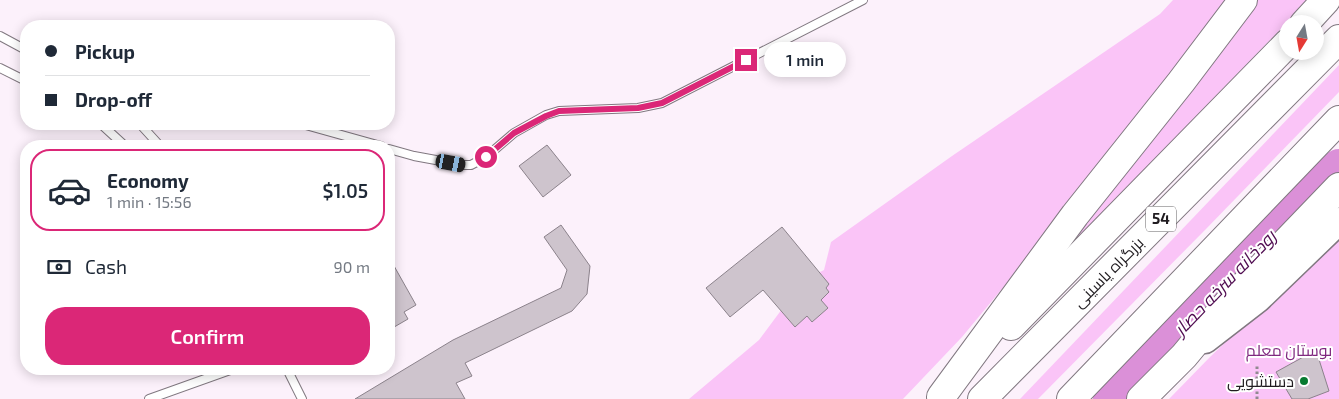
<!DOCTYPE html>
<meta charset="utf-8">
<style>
:root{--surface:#fff;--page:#f2f2f3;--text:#1f2937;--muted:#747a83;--line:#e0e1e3;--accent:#db2777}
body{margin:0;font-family:"Exo 2",Cairo,sans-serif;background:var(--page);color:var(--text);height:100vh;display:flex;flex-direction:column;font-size:19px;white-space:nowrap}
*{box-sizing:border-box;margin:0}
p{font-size:16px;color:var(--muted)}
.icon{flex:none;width:28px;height:28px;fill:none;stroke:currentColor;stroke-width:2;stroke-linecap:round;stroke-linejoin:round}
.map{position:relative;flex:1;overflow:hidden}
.side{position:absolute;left:20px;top:140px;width:375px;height:235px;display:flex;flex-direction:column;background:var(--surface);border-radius:20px;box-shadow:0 2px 12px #0003}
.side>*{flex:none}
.top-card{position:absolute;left:20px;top:20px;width:375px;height:110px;border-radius:20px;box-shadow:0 2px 12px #0003;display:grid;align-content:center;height:110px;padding:0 25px;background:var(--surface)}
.needle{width:32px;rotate:191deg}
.buttons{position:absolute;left:1279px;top:15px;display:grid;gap:10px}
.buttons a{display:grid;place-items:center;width:45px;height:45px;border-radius:50%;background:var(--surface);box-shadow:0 2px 12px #0003;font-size:25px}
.end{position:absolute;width:22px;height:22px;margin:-11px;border:6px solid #db2777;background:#fff;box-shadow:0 0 0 2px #fff}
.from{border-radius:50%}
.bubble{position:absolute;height:35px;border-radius:18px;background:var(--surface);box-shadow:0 2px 12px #0003;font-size:16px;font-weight:600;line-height:35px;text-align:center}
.car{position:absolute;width:15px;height:30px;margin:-15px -8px;border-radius:6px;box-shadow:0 0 4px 1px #0007;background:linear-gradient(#222 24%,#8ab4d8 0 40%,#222 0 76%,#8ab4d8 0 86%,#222 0)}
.top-card b{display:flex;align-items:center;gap:18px;height:48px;font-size:19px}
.top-card b+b{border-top:1px solid var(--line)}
.top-card i{width:12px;height:12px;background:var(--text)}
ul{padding:9px 0 0;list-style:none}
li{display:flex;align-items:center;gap:15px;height:82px;margin:0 10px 8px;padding:0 15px;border:2px solid var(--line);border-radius:20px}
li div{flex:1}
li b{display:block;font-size:19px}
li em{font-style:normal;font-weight:600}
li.current{border-color:var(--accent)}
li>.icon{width:45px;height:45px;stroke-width:1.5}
.pay{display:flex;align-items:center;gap:12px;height:55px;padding:0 25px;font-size:19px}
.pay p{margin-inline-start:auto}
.action{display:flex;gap:10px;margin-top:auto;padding:10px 25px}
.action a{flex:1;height:58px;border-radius:20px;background:var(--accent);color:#fff;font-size:20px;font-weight:600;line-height:58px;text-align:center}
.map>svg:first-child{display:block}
.green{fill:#fac4f7}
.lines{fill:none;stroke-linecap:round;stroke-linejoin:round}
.river{stroke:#db90d8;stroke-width:36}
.building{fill:#cec4cd;stroke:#8b828b}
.service-casing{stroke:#817880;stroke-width:10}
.primary-casing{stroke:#817880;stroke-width:29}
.trunk-casing{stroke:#817880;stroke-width:30}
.path{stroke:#908990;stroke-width:3;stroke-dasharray:2.5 2.5;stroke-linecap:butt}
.service{stroke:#fff;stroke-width:8}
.primary{stroke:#fff;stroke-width:26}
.trunk{stroke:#fff;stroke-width:28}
.route{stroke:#db2777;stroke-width:6}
.poi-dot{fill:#077a30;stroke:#fff;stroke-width:2}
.labels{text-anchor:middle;stroke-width:4;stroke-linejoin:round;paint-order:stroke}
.shield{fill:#fff;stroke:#636063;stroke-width:1}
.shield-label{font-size:15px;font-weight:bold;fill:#201c20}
.street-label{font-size:16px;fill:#201c20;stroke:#fff}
.park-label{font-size:16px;fill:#7f277f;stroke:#fff}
.poi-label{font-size:16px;fill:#201c20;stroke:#fff;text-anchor:end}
.water-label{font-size:18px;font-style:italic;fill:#4f0b50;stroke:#fff}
</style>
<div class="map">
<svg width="1339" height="399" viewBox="0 0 1339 399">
<rect width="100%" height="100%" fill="#fcf1fb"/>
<g class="green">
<path d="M1173,0H1231L1080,195L962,337L903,399H689L759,340L782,309L818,273L824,270L831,242L952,156L1160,14Z"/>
<path d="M1256,0H1309L1101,214L1054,266L1026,290Z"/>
<path d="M1339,65V92L1205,230L1038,399H1020Z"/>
<path d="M1339,233V399H1169L1210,357Z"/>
</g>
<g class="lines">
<path class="river" d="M1111,399L1339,167"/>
</g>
<g class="building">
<path d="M547,145L571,175L543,197L519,166Z"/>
<path d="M561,225L590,266L587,294L572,311L465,363L472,376L456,383L465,399H355L453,340L561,288L567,270L544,237Z"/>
<path d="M782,227L829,284L826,288L829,292L821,300L828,308L812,322L807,316L795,327L763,290L730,317L706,288Z"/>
<path d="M389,257L416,305L404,312L408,319L389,330Z"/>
<path d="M1316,350L1329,391L1308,399H1292L1276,372Z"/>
</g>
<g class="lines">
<g class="service-casing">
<g id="service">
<path d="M0,36L26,50"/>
<path d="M0,68L26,81"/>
<path d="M101,124L125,146"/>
<path d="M140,124L160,146"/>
<path d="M302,124L381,146"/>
<path d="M389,149L414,156L463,165H471L486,157L514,133L546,115L559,111L638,108L662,103L863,0"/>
<path d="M287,369L302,399"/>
<path d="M149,399L233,369"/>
</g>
</g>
<g class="primary-casing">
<path id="primary" d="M1205,340L1258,299L1339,221"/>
</g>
<g class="trunk-casing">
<g id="trunk">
<path d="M1304,24L1326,0"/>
<path d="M1011,326L1288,43"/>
<path d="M941,397L1075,215L1181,82L1243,0"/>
<path d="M982,399L1339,39"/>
<path d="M1071,399L1339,120"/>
<path d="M1141,399L1184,356L1233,297L1339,187"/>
</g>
</g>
<path class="path" d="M1257,399V366"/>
<use href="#service" class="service"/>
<use href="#primary" class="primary"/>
<use href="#trunk" class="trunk"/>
</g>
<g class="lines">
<path class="route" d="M486,157L514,133L546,116L559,111L638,108L662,103L746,60"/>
</g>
<circle class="poi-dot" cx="1304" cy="381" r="5"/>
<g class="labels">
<rect class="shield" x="1146" y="206.5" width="30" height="25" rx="4"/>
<g class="shield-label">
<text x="1161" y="224">54</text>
</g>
<g class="street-label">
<text transform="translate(1108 272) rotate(-45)" y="6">بزرگراه یاسینی</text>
</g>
<g class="park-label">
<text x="1289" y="356">بوستان معلم</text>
</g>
<g class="poi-label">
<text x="1294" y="387">دستشویی</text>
</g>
<g class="water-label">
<text transform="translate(1225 283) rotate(-46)" y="6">رودخانه سرخه حصار</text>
</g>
</g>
</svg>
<div class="buttons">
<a><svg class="needle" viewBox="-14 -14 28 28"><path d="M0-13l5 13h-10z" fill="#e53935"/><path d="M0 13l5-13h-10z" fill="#747a83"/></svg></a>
</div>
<i class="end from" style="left:486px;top:157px"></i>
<i class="end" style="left:746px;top:60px"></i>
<div class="bubble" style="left:764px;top:42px;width:82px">1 min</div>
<i class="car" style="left:451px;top:163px;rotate:101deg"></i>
<div class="top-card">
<b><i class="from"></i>Pickup</b>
<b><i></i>Drop-off</b>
</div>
<section class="side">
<ul>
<li class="current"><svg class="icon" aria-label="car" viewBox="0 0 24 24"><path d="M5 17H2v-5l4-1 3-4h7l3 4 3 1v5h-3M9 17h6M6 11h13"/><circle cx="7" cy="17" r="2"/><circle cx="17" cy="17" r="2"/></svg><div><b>Economy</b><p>1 min · 15:56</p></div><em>$1.05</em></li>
</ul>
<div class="pay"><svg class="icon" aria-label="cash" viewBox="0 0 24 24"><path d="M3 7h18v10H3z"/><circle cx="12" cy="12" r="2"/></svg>Cash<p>90 m</p></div>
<div class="action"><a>Confirm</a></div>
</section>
</div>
